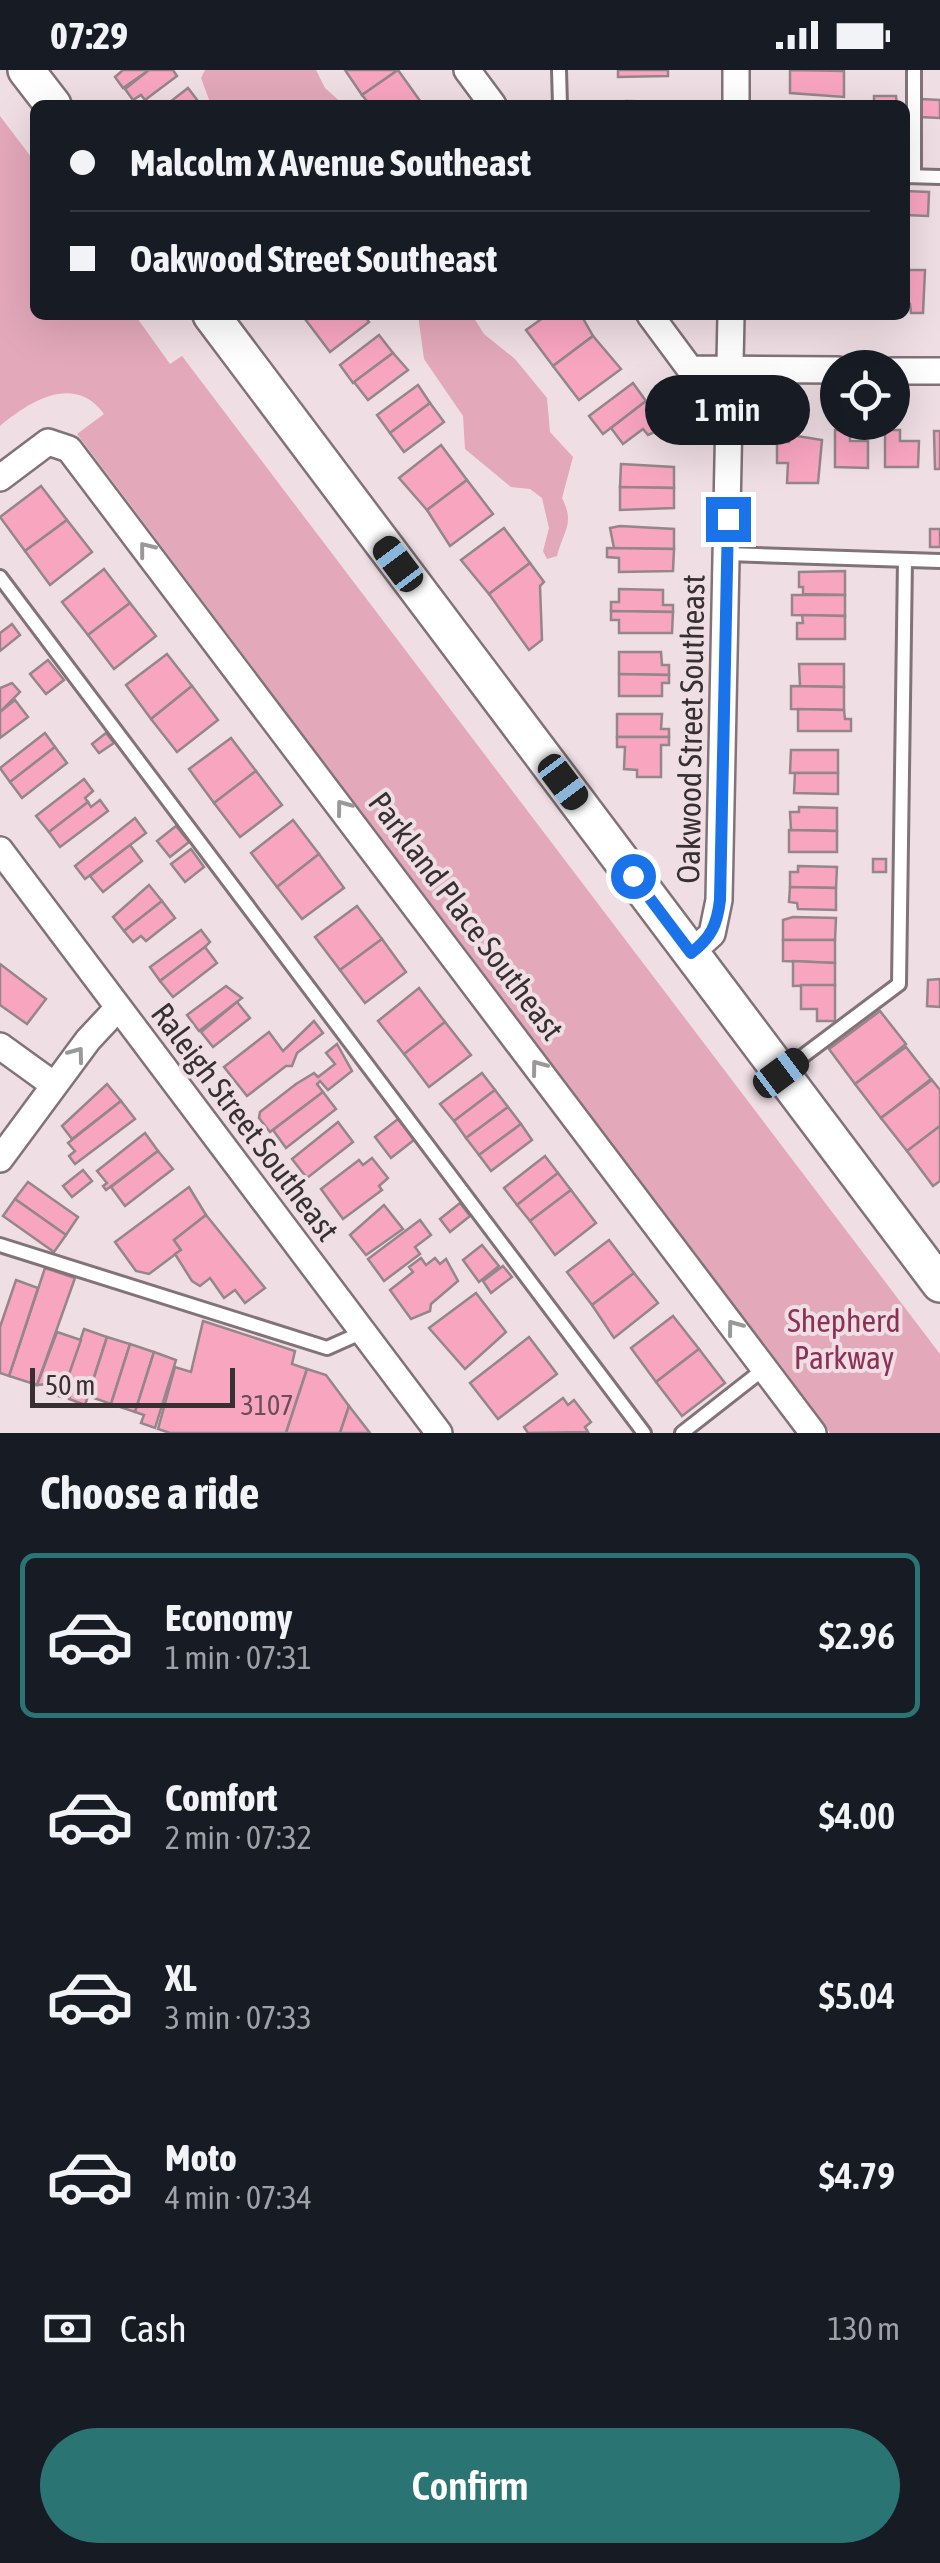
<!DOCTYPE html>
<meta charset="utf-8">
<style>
:root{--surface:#171b24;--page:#242831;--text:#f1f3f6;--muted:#9ea1a6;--line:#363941;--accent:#2a7473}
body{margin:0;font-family:"Asap Condensed",sans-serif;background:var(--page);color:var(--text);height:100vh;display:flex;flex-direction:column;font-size:38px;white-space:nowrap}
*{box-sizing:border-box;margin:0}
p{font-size:32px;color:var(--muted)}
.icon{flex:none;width:55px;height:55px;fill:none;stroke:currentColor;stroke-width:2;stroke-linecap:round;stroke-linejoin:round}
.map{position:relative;height:1363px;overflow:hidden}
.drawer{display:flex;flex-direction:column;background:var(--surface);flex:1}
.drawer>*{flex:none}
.hud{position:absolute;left:30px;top:30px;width:880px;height:220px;border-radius:15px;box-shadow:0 10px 40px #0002;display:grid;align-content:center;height:220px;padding:0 40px;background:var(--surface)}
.fabs{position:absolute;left:820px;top:280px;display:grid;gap:20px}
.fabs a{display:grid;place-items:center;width:90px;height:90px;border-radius:50%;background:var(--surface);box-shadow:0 10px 40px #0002;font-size:50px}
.scale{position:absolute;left:30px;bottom:25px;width:205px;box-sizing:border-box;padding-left:10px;border:5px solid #363032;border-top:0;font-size:28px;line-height:35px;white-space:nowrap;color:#363032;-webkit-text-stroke:8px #efdee3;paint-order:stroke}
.end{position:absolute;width:45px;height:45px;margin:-22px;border:12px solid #1a73e8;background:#fff;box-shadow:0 0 0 5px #fff}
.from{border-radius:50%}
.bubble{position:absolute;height:70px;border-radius:35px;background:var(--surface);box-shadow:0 10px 40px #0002;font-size:32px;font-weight:600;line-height:70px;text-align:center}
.car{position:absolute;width:30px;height:60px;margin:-30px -15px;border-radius:12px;box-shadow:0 0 8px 2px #0007;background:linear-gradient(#222 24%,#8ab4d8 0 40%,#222 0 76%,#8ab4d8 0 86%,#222 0)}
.hud b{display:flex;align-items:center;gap:35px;height:95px;font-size:38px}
.hud b+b{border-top:2px solid var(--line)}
.hud i{width:25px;height:25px;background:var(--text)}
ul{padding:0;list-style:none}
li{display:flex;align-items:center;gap:30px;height:165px;margin:0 20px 15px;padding:0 20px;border:5px solid transparent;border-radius:15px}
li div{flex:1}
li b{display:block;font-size:38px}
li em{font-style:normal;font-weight:600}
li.selected{border-color:var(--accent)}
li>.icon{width:90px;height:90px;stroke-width:1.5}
h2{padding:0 40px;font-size:45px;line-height:120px}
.pay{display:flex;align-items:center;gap:25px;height:110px;padding:0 40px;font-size:38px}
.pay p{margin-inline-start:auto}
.action{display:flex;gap:20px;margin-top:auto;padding:20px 40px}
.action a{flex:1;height:115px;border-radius:60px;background:var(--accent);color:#fff;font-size:40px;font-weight:600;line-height:115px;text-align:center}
.status{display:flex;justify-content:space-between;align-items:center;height:70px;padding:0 50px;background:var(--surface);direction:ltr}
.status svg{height:28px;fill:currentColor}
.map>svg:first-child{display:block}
.green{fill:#e3a8ba}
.building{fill:#f8a5c0;stroke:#94868a;stroke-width:2.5}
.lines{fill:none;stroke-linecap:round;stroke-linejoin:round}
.lane-casing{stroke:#817377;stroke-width:18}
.street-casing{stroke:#817377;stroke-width:30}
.secondary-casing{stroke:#817377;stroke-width:40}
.lane{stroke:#fff;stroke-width:12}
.street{stroke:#fff;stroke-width:25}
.secondary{stroke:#fff;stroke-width:35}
.oneway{stroke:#9a9898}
.route{stroke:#1a73e8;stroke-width:12}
.labels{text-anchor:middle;stroke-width:8;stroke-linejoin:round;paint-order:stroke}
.number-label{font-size:28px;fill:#664d56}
.street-label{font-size:32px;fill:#363032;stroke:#efdee3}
.park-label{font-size:32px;fill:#8f3057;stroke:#efdee3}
</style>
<div class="status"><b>07:29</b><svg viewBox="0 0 49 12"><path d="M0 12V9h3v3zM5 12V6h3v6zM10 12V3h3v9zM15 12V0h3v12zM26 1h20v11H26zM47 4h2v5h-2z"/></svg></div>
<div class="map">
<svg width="940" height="1363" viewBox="0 0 940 1363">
<rect width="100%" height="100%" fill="#efdee3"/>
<g class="green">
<path d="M205,0H316L325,18L344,35H211L201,8Z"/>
<path d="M0,46L35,92V245H135L170,294L182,286L940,1284V1363H830L77,364L104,344C75,304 31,330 0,356Z"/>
<path d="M418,245H472L484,264L515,289L547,328L550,362L573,387L562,428C575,454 564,459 557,486L547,489L543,481L549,458L542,428L530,419L511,417L465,379L463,346L424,289Z"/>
</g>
<g class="building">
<path d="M123,0H149L123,18L115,7Z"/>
<path d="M149,0H173L177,6L145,30L141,25L133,30L125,19Z"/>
<path d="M345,0H398L362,25Z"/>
<path d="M398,0L423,35H370L362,25Z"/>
<path d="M618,0H668V6L618,7Z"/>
<path d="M790,0L844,1V27L790,23Z"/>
<path d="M188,18L201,35H166Z"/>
<path d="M874,26H896L897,35H874Z"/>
<path d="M921,29L940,30V48L920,47Z"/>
<path d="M626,31L673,32V35H626Z"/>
<path d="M905,121L929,122L928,146L905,145Z"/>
<path d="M905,200H925L923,243H911L910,234H905Z"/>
<path d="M302,245H364L369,252L330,282Z"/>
<path d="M547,245H581L593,266L553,296L526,260Z"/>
<path d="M379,265L393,283L353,313L340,295Z"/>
<path d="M593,266L621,299L579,330L553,296Z"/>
<path d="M393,283L408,300L368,330L354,312Z"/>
<path d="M633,313L646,331L603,364L589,346Z"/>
<path d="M418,315L430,333L390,363L377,345Z"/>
<path d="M646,331L666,357L648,365L643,359L623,374L611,358Z"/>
<path d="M430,333L444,352L404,382L390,363Z"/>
<path d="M835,360H850V371H868V398L835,397Z"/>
<path d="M885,360H900V371H919L918,397H885Z"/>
<path d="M934,361H940V399H935Z"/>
<path d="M791,365L822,370L818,413H787L788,393H777V372H789Z"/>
<path d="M441,375L467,410L427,440L399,408Z"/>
<path d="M621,394L674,397V418L620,417Z"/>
<path d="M467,410L493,444L450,476L427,440Z"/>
<path d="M41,416L67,450L25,481L0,447Z"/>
<path d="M620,417L674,418V438L620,440Z"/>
<path d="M67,450L92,482L50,515L25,481Z"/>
<path d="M620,456L674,459V479L614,478L610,458Z"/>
<path d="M504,458L530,493L489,524L461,490Z"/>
<rect x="930" y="459" width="10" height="18"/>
<path d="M607,478L674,479L673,501L619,502V488L607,487Z"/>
<path d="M530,493L544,512L540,516L542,570L529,580L489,524Z"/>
<path d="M104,499L130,533L88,565L62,532Z"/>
<path d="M845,501V525L803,524V517H799V502Z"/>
<path d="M619,519L663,520V535H673V542L611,541V532H619Z"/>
<path d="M792,525H845V546L792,545Z"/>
<path d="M130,533L156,566L114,599L88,565Z"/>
<path d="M611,541L673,542L672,563H619V550H611Z"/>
<path d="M802,545L845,546V569H797V553H803Z"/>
<path d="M12,554L20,565L0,581V563Z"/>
<path d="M619,582H661L662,595H669V605L619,604Z"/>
<path d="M167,584L192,616L151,649L126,615Z"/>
<path d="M48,590L64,610L46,624L30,604Z"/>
<path d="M799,594H844V617L800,616Z"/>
<path d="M619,604L669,605V613H662V626H619Z"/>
<path d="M12,613L20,622L0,642V618Z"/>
<path d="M192,616L218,650L177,682L151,649Z"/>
<path d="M791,616L844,617V640L791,639Z"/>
<path d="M15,630L28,647L0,668V642Z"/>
<path d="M798,639L844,640L845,649H851V661H798Z"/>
<path d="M617,644H662L661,659H669V667H617Z"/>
<path d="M45,663L55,677L10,712L0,698Z"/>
<path d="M106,663L114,673L99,683L92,674Z"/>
<path d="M617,667H669V675H661V707H637V700L624,699L625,677H617Z"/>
<path d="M231,668L256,701L214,733L189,699Z"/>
<path d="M55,677L67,693L22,728L10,712Z"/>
<path d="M791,680H838V703H790Z"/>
<path d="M256,701L282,735L240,767L214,733Z"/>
<path d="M795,703H838V724L794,723Z"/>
<path d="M84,709L93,721L85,728L88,732L49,762L36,746Z"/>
<path d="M100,730L108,741L60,777L49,762L88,732L91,737Z"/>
<path d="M799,737L837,738V761L791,760L790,742H799Z"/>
<path d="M135,748L146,763L85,809L75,796Z"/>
<path d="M293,750L319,784L277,817L251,783Z"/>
<path d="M176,756L189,772L170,787L157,771Z"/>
<path d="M789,760L837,761V782H789Z"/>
<path d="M130,775L142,791L103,822L90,806Z"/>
<path d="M191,779L204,797L185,812L171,794Z"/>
<path d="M319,784L344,818L302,849L277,817Z"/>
<rect x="873" y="789" width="13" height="13"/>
<path d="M798,796L837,797L836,818L790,817V802H798Z"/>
<path d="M149,815L162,831L124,861L113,847Z"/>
<path d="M790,817L836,818V840L798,839L797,833L789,832Z"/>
<path d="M162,831L175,848L146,871L141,866L133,872L124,861Z"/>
<path d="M357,836L382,869L340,900L315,867Z"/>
<path d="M793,847L836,848L835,870H783V850Z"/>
<path d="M201,860L210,872L205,877L160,911L150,897Z"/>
<path d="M382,869L406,902L365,933L340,900Z"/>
<path d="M783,870H835V893L783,891Z"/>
<path d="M205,877L217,893L173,927L160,911Z"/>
<path d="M793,891L835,893V915L793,916Z"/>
<path d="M0,894L46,929L27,954L0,935Z"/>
<path d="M940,909V937L927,936L928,910Z"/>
<path d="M801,915H835V951H817V939H801Z"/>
<path d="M226,916L242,928L199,961L187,945Z"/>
<path d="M419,918L445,952L404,984L378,951Z"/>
<path d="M237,932L250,948L213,977L201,962Z"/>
<path d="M880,941L906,974L855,1014L829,979Z"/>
<path d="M314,951L323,963L297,983L292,996H286L247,1026L224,997L269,962L283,981Z"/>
<path d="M445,952L471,985L429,1017L404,984Z"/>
<path d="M337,974L352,1001L328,1020L320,1011L317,1014L323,1022L270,1062L259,1048L260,1042L296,1014L314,1003L318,1007L335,994L326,983Z"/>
<path d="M906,977L931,1009L881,1048L855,1014Z"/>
<path d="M482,1003L495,1020L454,1051L440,1034Z"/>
<path d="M932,1010L940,1020V1056L907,1081L881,1048Z"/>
<path d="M107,1014L121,1031L72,1069L62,1056Z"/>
<path d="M495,1020L508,1037L466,1068L454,1051Z"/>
<path d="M323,1022L336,1039L286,1078L273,1060Z"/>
<path d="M121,1031L135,1049L75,1094L69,1086L75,1081L68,1073Z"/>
<path d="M508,1037L521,1054L479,1085L466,1068Z"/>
<path d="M398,1049L414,1070L391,1088L375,1067Z"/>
<path d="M338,1052L353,1072L307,1108L292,1089Z"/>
<path d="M521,1054L532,1070L491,1101L479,1085Z"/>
<path d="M940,1056V1111L933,1116L907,1081Z"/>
<path d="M145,1063L158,1081L106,1120L103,1116L107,1113L97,1101Z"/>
<path d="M158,1081L173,1099L125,1136L111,1117Z"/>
<path d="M545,1086L558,1103L517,1135L504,1118Z"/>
<path d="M372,1088L388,1108L379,1116L382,1120L343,1149L321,1119L359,1090L363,1095Z"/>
<path d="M83,1100L92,1111L72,1127L63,1116Z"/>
<path d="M558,1103L571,1120L530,1151L517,1135Z"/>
<path d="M28,1112L78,1147L66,1165L15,1129Z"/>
<path d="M189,1117L206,1145L174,1170L181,1180L149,1204L136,1201L115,1172Z"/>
<path d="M571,1120L596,1153L555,1185L530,1151Z"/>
<path d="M15,1129L66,1165L54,1182L3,1146Z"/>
<path d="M460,1133L470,1146L450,1162L440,1149Z"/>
<path d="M384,1135L403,1159L366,1185L350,1165Z"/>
<path d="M206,1145L265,1218L245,1233L235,1220L224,1228L210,1208L200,1216L192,1211L175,1184L181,1180L174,1170Z"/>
<path d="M420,1150L431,1165L415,1177L420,1184L384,1211L368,1189Z"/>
<path d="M609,1170L634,1203L592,1235L567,1202Z"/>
<path d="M482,1175L499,1196L479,1212L463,1190Z"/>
<path d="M421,1188L426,1195L435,1188L440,1194L446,1189L458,1211L431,1234L430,1241L411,1249L390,1220L413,1202L409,1197Z"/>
<path d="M503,1196L512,1207L491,1223L483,1211Z"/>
<path d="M45,1198L75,1208L37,1315L9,1306Z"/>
<path d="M634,1203L658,1233L614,1268L592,1235Z"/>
<path d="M16,1210L38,1218L9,1306L0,1303V1257Z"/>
<path d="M476,1223L506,1262L465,1299L429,1258Z"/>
<path d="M673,1246L699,1279L656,1312L631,1278Z"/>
<path d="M203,1251L295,1281L292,1294L307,1299L286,1363H170L158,1359L175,1297L191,1302Z"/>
<path d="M84,1259L107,1267L85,1335L69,1329L72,1321L64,1318Z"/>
<path d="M57,1262L81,1270L61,1327L46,1322L48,1314L37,1315Z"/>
<path d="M107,1267L130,1274L111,1334L88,1326Z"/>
<path d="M529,1267L557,1304L498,1349L470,1313Z"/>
<path d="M130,1274L154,1282L135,1342L111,1334Z"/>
<path d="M699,1279L725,1313L682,1346L656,1312Z"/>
<path d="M154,1282L176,1290L155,1358L141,1353L144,1345L135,1342Z"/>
<path d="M307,1299L326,1305L349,1336L340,1363H286Z"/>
<path d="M563,1328L568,1335L574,1330L591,1352L585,1357L588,1362L528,1363L524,1357Z"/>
<path d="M349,1336L370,1363H340Z"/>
</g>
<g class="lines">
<g class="lane-casing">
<g id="lane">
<path d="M559,0L560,35"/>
<path d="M914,0V106"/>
<path d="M905,106L940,107"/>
<path d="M727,484L940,491"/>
<path d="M0,507L644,1363"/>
<path d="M783,1001L899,914L905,490"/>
<path d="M0,1175L327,1278L363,1262"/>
<path d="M682,1363L765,1298"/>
</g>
</g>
<g class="street-casing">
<g id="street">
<path d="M467,0L493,35"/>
<path d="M736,35V0"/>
<path d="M650,245L690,299L838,300"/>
<path d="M892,301H940"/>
<path d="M0,408L48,372L69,379L813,1363"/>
<path d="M0,780L439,1363"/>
<path d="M691,883L712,864L719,830L731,245"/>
<path d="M0,976L54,1015"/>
<path d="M0,1089L88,970L117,939"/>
</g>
</g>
<g class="secondary-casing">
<g id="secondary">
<path d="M26,0L53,35"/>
<path d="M211,245L940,1214"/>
</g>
</g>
<use href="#lane" class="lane"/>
<use href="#street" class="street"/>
<use href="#secondary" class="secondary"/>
</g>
<defs><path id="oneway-chevron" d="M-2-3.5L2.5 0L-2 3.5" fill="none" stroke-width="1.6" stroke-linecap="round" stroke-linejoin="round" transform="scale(2.5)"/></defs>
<g class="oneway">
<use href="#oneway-chevron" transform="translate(146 479) rotate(-128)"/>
<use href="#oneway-chevron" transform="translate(343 737) rotate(-127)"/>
<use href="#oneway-chevron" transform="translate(77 984) rotate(-53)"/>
<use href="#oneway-chevron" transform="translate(538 997) rotate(-127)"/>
<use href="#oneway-chevron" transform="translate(734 1257) rotate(-127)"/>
</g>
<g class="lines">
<path class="route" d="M633,806L691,883C711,868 717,855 720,830L728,449"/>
</g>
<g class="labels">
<g class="number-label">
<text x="267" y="1345">3107</text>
</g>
<g class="street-label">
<text transform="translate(691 659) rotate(-89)" y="11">Oakwood Street Southeast</text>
<text transform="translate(466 846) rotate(53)" y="11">Parkland Place Southeast</text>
<text transform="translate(245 1052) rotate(53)" y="11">Raleigh Street Southeast</text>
</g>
<g class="park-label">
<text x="844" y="1262">Shepherd<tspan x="844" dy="37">Parkway</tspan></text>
</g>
</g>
</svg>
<div class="fabs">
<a><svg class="icon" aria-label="locate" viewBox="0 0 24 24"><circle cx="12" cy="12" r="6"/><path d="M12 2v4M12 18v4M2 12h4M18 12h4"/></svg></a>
</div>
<div class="scale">50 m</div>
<i class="end from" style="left:633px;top:806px"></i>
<i class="end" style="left:728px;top:449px"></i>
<div class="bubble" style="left:645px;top:305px;width:165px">1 min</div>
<i class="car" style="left:398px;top:494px;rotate:323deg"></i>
<i class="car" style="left:563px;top:712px;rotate:143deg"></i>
<i class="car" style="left:781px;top:1003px;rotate:53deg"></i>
<div class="hud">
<b><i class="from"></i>Malcolm X Avenue Southeast</b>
<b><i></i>Oakwood Street Southeast</b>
</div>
</div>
<section class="drawer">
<h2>Choose a ride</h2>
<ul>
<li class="selected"><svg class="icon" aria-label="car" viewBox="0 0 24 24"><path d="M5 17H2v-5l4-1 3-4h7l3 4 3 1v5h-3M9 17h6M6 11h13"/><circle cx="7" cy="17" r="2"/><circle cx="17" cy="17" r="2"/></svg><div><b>Economy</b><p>1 min · 07:31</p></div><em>$2.96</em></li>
<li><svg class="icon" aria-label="car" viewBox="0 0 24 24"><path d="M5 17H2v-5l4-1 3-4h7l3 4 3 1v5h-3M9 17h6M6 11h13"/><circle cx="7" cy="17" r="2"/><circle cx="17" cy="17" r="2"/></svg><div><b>Comfort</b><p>2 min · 07:32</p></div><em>$4.00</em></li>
<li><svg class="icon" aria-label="car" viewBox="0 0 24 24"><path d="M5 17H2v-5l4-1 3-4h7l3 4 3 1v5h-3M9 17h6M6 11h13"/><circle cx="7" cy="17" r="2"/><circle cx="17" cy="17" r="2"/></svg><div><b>XL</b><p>3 min · 07:33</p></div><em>$5.04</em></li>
<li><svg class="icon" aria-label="car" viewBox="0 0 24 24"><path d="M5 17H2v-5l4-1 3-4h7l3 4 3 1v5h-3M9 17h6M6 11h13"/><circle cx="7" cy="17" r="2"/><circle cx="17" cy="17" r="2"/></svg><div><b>Moto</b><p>4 min · 07:34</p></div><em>$4.79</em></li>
</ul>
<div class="pay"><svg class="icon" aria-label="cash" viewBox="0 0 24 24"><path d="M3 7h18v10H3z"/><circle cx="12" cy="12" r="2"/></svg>Cash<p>130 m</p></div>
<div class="action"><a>Confirm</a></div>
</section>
